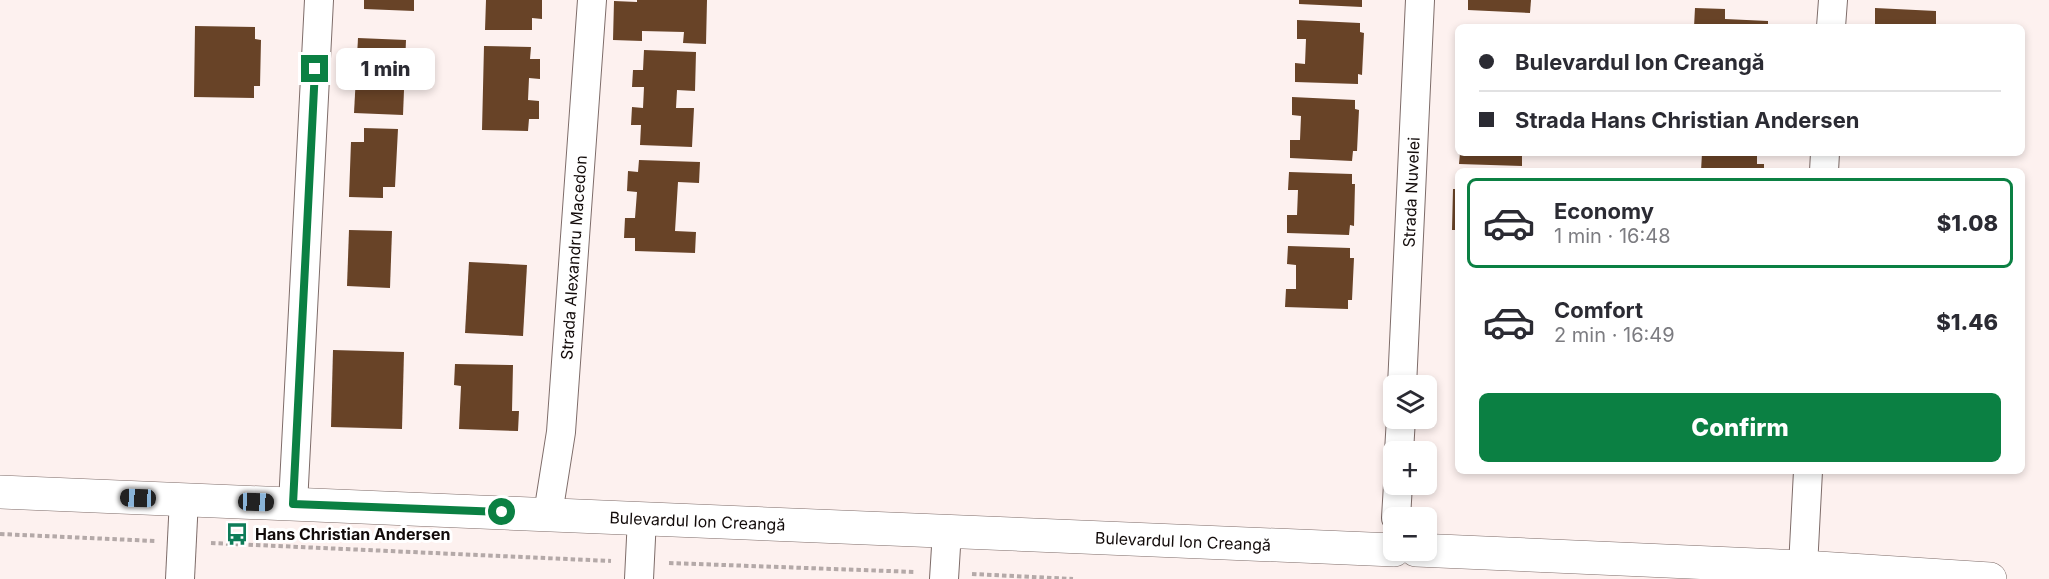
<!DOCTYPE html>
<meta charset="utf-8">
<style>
:root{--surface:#fff;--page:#f7f7f7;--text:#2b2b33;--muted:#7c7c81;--line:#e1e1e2;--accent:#0b8043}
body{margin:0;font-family:Inter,sans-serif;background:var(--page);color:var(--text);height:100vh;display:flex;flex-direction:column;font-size:22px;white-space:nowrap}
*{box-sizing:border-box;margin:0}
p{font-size:20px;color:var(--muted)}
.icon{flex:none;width:33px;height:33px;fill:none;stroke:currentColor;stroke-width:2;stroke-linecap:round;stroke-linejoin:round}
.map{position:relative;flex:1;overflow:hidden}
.drawer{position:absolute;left:1455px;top:168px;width:570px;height:306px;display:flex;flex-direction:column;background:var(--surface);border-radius:9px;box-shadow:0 3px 9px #0003}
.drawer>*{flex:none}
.hud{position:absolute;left:1455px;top:24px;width:570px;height:132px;border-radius:9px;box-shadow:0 3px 9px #0003;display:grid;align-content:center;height:132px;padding:0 24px;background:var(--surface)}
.controls{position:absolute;left:1383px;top:375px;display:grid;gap:12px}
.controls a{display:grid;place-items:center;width:54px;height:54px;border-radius:9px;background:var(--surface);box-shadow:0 3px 9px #0003;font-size:30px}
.end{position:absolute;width:27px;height:27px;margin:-14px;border:8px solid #0b8043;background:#fff;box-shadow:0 0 0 3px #fff}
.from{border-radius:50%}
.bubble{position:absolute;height:42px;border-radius:9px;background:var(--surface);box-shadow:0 3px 9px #0003;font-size:20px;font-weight:800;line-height:42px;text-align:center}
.car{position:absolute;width:18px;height:36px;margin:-18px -9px;border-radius:8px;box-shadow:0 0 4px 2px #0007;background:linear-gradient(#222 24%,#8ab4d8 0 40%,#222 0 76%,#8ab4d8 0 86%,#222 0)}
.hud b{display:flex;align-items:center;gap:21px;height:57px;font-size:22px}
.hud b+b{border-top:2px solid var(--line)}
.hud i{width:15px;height:15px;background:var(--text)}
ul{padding:10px 0 0;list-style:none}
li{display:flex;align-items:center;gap:18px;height:90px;margin:0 12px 9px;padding:0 12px;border:3px solid transparent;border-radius:9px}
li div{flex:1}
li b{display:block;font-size:22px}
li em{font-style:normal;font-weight:800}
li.selected{border-color:var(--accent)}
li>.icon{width:54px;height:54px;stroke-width:1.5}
.primary-button{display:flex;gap:12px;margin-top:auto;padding:12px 24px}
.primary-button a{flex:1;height:69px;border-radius:9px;background:var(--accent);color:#fff;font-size:24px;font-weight:800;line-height:69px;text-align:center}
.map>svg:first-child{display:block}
.building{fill:#684327}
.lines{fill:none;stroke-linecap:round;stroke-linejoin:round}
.minor-casing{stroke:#7e6c69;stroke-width:30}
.tertiary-casing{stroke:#7e6c69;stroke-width:34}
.path{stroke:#b4a9a8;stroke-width:4;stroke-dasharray:4.5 3;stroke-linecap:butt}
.minor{stroke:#fff;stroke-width:28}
.tertiary{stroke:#fff;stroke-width:33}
.route{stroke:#0b8043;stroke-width:8}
.labels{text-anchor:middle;stroke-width:6;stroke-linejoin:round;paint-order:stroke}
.street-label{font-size:16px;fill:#120b0a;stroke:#fff}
.poi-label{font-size:16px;font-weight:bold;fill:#120b0a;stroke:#fff;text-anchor:start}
</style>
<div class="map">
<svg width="2049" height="579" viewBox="0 0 2049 579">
<rect width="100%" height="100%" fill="#fdf1ef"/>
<g class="building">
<path d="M364,0H414V11L364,9Z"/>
<path d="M486,0H542V19L532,18V30H485Z"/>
<path d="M637,0H707L706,44L683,43L684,32L642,31V41L613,40L614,1L637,2Z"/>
<path d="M1299,0H1362V7L1299,4Z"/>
<path d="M1468,0H1531L1530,13L1468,10Z"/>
<path d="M1695,8L1725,9V19L1768,21V27H1694Z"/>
<path d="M1875,8L1936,11V27H1875Z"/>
<path d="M1297,20L1360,23V32L1364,33L1362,75L1358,74V84L1295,82V63L1305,64L1306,39H1297Z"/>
<path d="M195,26L255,27V39L261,40L260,86H254V98L194,97Z"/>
<path d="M358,38L406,40L403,115L354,113Z"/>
<path d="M484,46L531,47L530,59H540V79L529,78L528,100L539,101V119H529L528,131L482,130Z"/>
<path d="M644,50L696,52L695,91L677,90L676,108H694L692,147L640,145L641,125H631L632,107L643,108L644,87H632L633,70H643Z"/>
<path d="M1292,97L1355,100V109L1359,110L1357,151H1353L1352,161L1290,158V140H1300L1301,116L1292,115Z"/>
<path d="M364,128L398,129L395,187H383V198L349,197L351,142H364Z"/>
<path d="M1460,153H1522V166L1459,164Z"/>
<path d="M1702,153H1757V164H1764V171H1701Z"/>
<path d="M639,160L700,162L699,183L678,182L675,231L696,232L695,253L635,251V238H624L625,218H635L637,192L627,191L628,171L638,172Z"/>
<path d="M1289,172L1352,174V184H1355L1354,226L1350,225L1349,235L1287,233V215H1297L1298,190H1288Z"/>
<path d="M1453,189H1458V240H1455V230H1452Z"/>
<path d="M349,230L392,231L390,288L347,286Z"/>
<path d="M1288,246L1350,248V258H1354L1352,300H1348V309L1285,307L1286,289H1296V265L1287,264Z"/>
<path d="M469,262L527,265L523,336L465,333Z"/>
<path d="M333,350L404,352L402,429L331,427Z"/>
<path d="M455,364L513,365L512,411H519L518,431L459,429L461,386L454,385Z"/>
</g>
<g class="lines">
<g class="minor-casing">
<g id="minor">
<path d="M1831,27L1833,0"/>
<path d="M1824,171L1825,153"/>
<path id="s1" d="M1402,386L1420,0"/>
<path d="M1399,452L1401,418"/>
<path d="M293,504L319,0"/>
<path id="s2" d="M548,514L561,432L592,0"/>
<path d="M1396,518L1398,484"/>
<path d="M1803,567L1808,471"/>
<path d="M180,579L184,499"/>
<path d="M639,579L642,518"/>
<path d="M944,579L947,531"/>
</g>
</g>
<g class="tertiary-casing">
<g id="tertiary">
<path id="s3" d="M0,492L1394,550"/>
<path d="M1416,550L1803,567L1990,579"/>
</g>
</g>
<g class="path">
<path d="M0,534L155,541"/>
<path d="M211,543L611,561"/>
<path d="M669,563L916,572"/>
<path d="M972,574L1073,579"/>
</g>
<use href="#minor" class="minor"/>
<use href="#tertiary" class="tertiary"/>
</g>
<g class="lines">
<path class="route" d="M315,69L293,504L502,512"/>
</g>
<defs>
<g id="bus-bare" transform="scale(1.8)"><path d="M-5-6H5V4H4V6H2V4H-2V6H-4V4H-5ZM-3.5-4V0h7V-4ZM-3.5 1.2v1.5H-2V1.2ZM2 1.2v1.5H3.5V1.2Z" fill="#0e7c58" stroke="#fff" stroke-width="2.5" paint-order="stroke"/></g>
</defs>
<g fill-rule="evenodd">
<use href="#bus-bare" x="237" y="534"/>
</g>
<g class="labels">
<g class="street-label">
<text dy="6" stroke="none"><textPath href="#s1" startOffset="194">Strada Nuvelei</textPath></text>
<text dy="6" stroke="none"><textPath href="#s2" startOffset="258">Strada Alexandru Macedon</textPath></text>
<text dy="6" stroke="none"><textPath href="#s3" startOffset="698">Bulevardul Ion Creangă</textPath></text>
<text dy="6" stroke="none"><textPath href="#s3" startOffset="1184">Bulevardul Ion Creangă</textPath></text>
</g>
<g class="poi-label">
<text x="255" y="540">Hans Christian Andersen</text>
</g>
</g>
</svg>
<div class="controls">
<a><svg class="icon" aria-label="layers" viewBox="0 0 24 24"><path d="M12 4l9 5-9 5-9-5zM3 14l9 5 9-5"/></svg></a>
<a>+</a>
<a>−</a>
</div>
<i class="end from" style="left:502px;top:512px"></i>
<i class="end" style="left:315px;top:69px"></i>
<div class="bubble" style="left:336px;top:48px;width:99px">1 min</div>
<i class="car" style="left:138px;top:498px;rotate:272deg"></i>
<i class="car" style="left:256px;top:502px;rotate:92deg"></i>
<div class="hud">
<b><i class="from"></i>Bulevardul Ion Creangă</b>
<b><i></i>Strada Hans Christian Andersen</b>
</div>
<section class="drawer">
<ul>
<li class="selected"><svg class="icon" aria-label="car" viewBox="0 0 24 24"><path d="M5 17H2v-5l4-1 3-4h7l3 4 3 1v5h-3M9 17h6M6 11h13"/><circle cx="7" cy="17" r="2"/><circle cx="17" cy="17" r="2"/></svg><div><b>Economy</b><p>1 min · 16:48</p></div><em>$1.08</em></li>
<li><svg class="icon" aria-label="car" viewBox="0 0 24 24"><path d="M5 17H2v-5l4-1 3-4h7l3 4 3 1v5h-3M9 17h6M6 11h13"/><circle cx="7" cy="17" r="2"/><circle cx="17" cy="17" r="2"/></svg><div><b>Comfort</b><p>2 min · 16:49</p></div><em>$1.46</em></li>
</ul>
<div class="primary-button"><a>Confirm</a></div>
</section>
</div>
